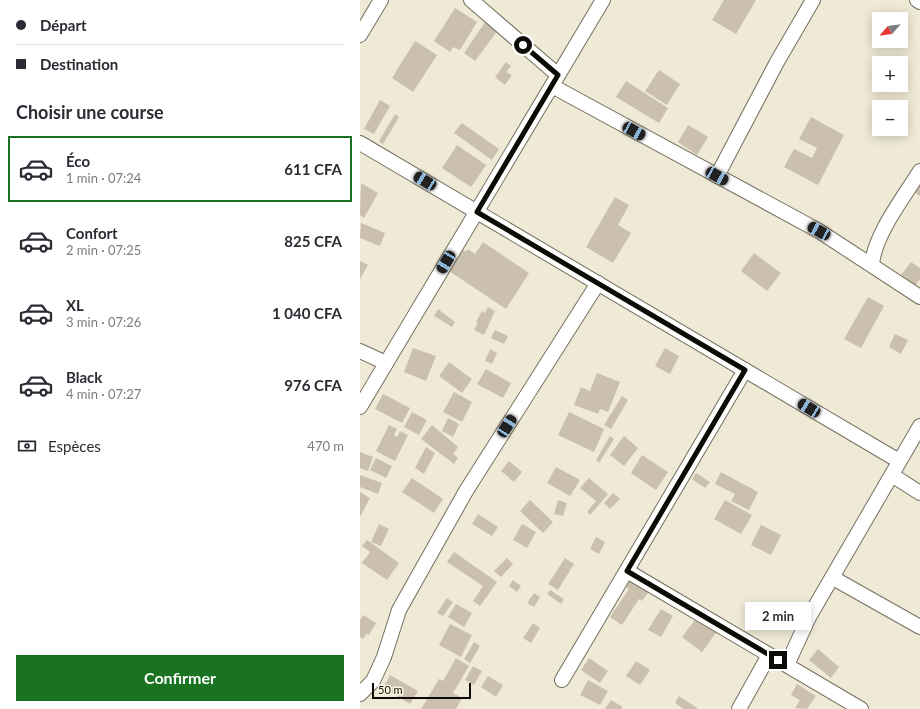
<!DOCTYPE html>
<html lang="fr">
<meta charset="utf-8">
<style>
:root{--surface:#fff;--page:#f2f2f3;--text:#2b2b33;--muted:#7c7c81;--line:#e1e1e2;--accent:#1a7320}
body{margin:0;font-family:Lato,sans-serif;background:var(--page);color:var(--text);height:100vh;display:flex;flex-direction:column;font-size:15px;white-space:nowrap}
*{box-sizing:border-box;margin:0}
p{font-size:13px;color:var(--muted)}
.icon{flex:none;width:22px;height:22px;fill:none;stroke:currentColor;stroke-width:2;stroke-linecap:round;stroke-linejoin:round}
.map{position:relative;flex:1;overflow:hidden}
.sheet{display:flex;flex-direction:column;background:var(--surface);width:360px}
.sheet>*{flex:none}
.hud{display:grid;align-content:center;height:88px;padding:0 16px;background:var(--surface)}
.needle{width:26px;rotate:242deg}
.fabs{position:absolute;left:512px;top:12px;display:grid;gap:8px}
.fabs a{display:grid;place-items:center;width:36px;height:36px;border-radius:0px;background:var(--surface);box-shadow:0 2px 10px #0003;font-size:20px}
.scale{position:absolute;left:12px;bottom:10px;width:99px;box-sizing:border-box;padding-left:4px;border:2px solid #0d0b06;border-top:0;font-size:11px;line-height:14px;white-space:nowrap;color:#0d0b06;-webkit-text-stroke:3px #fcf7e3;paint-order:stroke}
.end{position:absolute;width:18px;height:18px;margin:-9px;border:5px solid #0d0b06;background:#fff;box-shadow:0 0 0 2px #fff}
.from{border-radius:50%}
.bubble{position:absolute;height:28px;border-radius:0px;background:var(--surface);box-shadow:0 2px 10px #0003;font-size:13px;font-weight:700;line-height:28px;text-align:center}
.car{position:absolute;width:12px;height:24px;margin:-12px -6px;border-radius:5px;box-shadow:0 0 3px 1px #0007;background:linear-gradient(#222 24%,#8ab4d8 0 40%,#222 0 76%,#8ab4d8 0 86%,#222 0)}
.hud b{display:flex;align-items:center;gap:14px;height:38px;font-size:15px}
.hud b+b{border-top:1px solid var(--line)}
.hud i{width:10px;height:10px;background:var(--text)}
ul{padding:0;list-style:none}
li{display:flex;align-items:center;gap:12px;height:66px;margin:0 8px 6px;padding:0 8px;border:2px solid transparent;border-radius:0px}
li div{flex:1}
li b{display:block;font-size:15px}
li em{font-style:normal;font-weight:700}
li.current{border-color:var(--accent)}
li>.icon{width:36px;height:36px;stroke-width:1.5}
h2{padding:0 16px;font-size:18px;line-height:48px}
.pay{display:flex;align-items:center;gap:10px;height:44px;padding:0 16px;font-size:15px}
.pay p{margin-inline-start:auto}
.button{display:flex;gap:8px;margin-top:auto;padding:8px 16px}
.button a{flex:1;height:46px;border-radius:0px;background:var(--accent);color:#fff;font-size:16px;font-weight:700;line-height:46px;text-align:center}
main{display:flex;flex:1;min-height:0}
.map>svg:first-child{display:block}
.building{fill:#cbbfae}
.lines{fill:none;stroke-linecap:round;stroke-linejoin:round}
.minor-casing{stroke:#746f5e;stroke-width:16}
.minor{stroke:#fff;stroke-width:14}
.route{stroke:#0d0b06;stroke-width:5}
</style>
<main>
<section class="sheet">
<div class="hud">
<b><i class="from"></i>Départ</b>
<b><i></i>Destination</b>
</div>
<h2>Choisir une course</h2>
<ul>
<li class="current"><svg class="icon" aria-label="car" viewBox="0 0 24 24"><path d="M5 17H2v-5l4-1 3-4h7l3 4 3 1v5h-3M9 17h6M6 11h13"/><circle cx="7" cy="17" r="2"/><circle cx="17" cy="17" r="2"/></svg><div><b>Éco</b><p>1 min · 07:24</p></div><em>611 CFA</em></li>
<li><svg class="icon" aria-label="car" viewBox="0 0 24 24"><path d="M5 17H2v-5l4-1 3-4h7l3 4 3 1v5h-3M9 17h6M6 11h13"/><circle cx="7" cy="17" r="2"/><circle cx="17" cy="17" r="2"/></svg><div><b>Confort</b><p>2 min · 07:25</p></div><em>825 CFA</em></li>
<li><svg class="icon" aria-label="car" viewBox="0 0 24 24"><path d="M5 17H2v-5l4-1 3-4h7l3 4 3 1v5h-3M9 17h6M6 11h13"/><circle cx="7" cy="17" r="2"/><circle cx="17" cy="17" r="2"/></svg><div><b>XL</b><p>3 min · 07:26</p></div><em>1 040 CFA</em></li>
<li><svg class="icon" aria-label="car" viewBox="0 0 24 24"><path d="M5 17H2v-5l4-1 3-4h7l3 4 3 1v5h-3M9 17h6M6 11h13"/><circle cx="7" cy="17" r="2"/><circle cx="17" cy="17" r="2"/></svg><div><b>Black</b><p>4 min · 07:27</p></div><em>976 CFA</em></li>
</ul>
<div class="pay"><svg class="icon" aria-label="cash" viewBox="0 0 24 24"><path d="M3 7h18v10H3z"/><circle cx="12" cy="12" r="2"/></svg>Espèces<p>470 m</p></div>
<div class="button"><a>Confirmer</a></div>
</section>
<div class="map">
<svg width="560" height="709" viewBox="0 0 560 709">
<rect width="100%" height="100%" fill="#efead6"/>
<g class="building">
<path d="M364,0H396L376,34L352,20Z"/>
<path d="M95,8L117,22L100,50L93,47L90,52L74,41Z"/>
<path d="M126,21L138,30L115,61L104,53Z"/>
<path d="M55,41L77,55L53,92L32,78Z"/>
<path d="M146,62L151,66L146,72L152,75L145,85L135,77Z"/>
<path d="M299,70L320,84L307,105L285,91Z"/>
<path d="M266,81L308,108L299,123L256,97Z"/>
<path d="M20,100L30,106L14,134L4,129Z"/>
<path d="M35,114L39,117L23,144L19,141Z"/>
<path d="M451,117L484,135L458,185L424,167L434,149L452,158L457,148L439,139Z"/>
<path d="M102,123L139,149L132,160L94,133Z"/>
<path d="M328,125L348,137L337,155L318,142Z"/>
<path d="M97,145L126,165L111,187L82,168Z"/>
<path d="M1,183L18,193L4,218L0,215Z"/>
<path d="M560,183V196L554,192Z"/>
<path d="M255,197L269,205L258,225L271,233L253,263L226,247Z"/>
<path d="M1,223L25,233L20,246L0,238Z"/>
<path d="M123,242L169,273L146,309L89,271L103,250L106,252L108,249L115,254Z"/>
<path d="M394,253L421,273L407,291L381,271Z"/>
<path d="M0,261L8,265L0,279Z"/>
<path d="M551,262L560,268V279L555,286L541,275Z"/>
<path d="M508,297L524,306L501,348L484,339Z"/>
<path d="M128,307L135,311L124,335L114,330L118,323L116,322L122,311L125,313Z"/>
<path d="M78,309L95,322L92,327L74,316Z"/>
<path d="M135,330L148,336L144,344L131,338Z"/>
<path d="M535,334L548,340L541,354L529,347Z"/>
<path d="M53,348L76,356L66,381L44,372Z"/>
<path d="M305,348L319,356L310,374L295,366Z"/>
<path d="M130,349L137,353L132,364L125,361Z"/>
<path d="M89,362L112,379L102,393L79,376Z"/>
<path d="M126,369L151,383L143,398L117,384Z"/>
<path d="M237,373L260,382L248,412L240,409L238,414L214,405L221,387L230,391Z"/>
<path d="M94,392L112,402L102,422L83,412Z"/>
<path d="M23,394L50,408L42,423L15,409Z"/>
<path d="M262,396L268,400L251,429L244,425Z"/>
<path d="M52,412L67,420L59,435L44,427Z"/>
<path d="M209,412L244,429L234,452L198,435Z"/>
<path d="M88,418L99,424L93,437L82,431Z"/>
<path d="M29,425L37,429L34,435L37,437L40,431L48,435L35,461L16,451Z"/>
<path d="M72,425L98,447L93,454L98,458L94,464L61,439Z"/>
<path d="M250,436L254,439L239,463L236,460Z"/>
<path d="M264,436L278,448L264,466L250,455Z"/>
<path d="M66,447L75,453L64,474L55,468Z"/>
<path d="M0,452L13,457L8,471L0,468Z"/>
<path d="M282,455L308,472L296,490L271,473Z"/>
<path d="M16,458L32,466L26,478L10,470Z"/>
<path d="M149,461L162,472L154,482L141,471Z"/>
<path d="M196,467L220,480L210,496L187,483Z"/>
<path d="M361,472L398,492L389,510L371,501L375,494L355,484Z"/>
<path d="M336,473L350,482L345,488L332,479Z"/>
<path d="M0,475L22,483L18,494L0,487Z"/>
<path d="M52,478L83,499L74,513L42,492Z"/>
<path d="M229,478L248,494L230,515L227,512L236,501L220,488Z"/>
<path d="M0,492L10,498L0,517Z"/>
<path d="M253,493L260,499L250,509L244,503Z"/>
<path d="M170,500L193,522L183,533L160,511Z"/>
<path d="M198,500L207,503L203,516L194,514Z"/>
<path d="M365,500L392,515L381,534L354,519Z"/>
<path d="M118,514L138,527L132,536L112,524Z"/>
<path d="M19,524L29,529L21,546L11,542Z"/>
<path d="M162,524L176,532L167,548L153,540Z"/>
<path d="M401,525L421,535L411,555L391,545Z"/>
<path d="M236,537L245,542L239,554L230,549Z"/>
<path d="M7,540L39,563L27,580L2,563L10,552L2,546Z"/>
<path d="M94,552L137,582L120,606L113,601L123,586L87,562Z"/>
<path d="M147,558L153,564L141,577L134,571Z"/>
<path d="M205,558L214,564L198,590L188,584Z"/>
<path d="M272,578L290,590L282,601L279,599L262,625L250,617L269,589L266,587Z"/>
<path d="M153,580L161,586L157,592L149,586Z"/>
<path d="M190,590L204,599L201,604L187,594Z"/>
<path d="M174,593L180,597L174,607L167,603Z"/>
<path d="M87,598L93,602L83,616L77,613Z"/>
<path d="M96,604L112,613L104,627L88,617Z"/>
<path d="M301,609L313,616L301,637L288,630Z"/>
<path d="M3,615L16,623L9,635L6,634L3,639L0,637V620Z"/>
<path d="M338,616L358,630L342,652L322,637Z"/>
<path d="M173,623L180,628L171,643L163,638Z"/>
<path d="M90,624L112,635L101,657L79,645Z"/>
<path d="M114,642L120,646L110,663L104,659Z"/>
<path d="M458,649L479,667L471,678L449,660Z"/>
<path d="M96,658L109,666L93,693L102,698L96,709H61L79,679L83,681Z"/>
<path d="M229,658L248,671L240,683L221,670Z"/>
<path d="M276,661L290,670L280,685L266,676Z"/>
<path d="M113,666L122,671L114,685L105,680Z"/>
<path d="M30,675L58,691L50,704L23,688Z"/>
<path d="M128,676L143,685L136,697L121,687Z"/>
<path d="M228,680L248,691L240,705L220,695Z"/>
<path d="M437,684L456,696L447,709L435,708L440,700L431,695Z"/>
<path d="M319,696L337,708V709H324L315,703Z"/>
<path d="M251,700L263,707L261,709H245Z"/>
</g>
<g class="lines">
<g class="minor-casing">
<g id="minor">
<path d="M111,0L198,75"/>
<path d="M557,0L560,2"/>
<path d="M0,35L21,0"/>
<path d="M192,86L459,231L560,297"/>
<path d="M0,143L539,461"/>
<path d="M357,176L417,62L453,0"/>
<path d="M512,265C514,235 544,197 560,171"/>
<path d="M0,351L26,363"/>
<path d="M0,407L243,0"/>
<path d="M532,475L560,493"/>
<path d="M267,571L501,709"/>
<path d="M473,578L560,627"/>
<path d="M427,665L449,617L560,426"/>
<path d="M202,680L385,370"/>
<path d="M0,694L13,681L24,657L39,610L106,491L238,283"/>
<path d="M379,709L409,655"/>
</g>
</g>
<use href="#minor" class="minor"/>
</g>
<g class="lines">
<path class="route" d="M163,45L198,75L117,212L385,370L267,571L418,660"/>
</g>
</svg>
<div class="fabs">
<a><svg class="needle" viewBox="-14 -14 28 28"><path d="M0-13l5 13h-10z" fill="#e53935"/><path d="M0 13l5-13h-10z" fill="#7c7c81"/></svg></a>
<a>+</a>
<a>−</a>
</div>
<div class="scale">50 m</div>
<i class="end from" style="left:163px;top:45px"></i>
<i class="end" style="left:418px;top:660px"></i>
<div class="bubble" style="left:385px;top:602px;width:66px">2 min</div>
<i class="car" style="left:274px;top:131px;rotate:119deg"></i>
<i class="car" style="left:357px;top:176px;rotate:119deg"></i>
<i class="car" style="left:65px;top:181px;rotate:301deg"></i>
<i class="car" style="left:459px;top:231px;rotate:299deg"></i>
<i class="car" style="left:86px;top:262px;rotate:211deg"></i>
<i class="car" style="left:449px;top:408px;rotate:301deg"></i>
<i class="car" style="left:147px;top:426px;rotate:33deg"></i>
</div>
</main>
